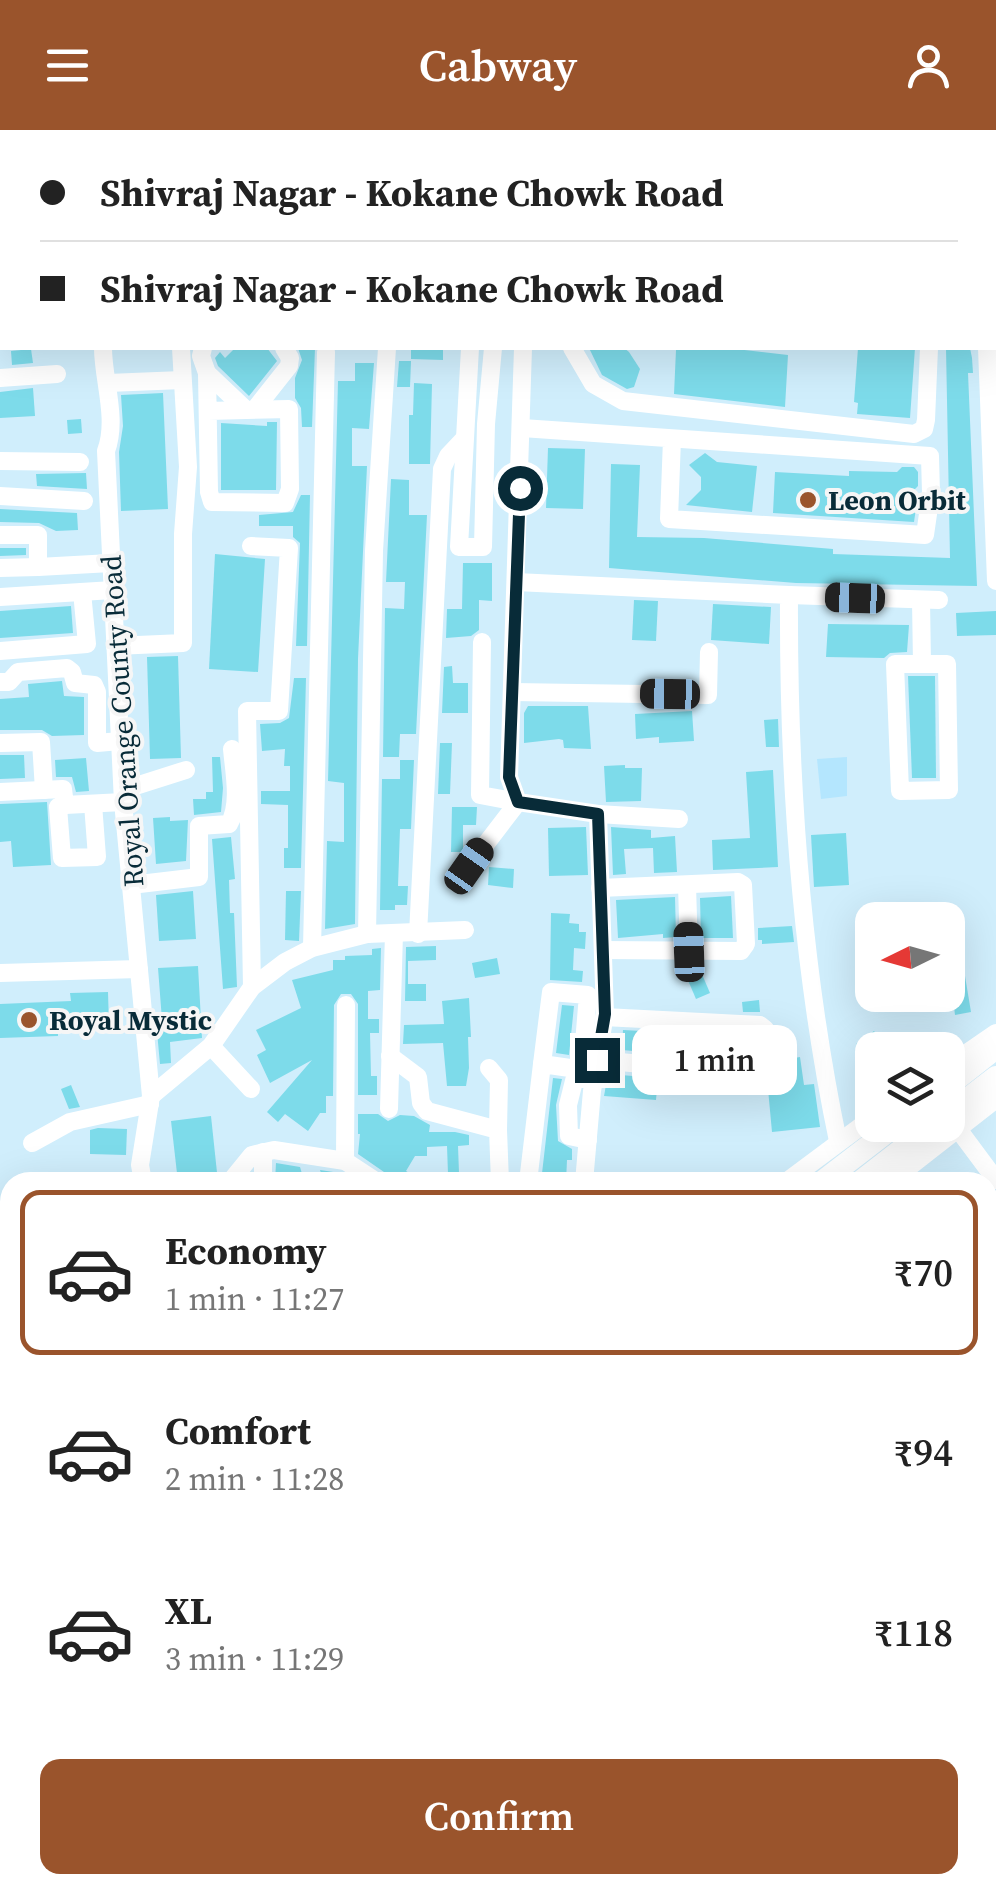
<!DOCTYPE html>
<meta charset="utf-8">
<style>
:root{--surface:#fff;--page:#f2f2f2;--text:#222;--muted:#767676;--line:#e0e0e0;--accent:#9a542c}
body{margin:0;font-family:"Source Serif 4",serif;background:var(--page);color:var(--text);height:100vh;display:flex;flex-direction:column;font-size:38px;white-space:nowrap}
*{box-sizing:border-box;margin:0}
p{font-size:32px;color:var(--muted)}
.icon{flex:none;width:55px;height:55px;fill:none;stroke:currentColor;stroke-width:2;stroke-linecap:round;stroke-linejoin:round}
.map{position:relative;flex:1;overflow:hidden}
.drawer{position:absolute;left:0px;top:1042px;width:998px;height:722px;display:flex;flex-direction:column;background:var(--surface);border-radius:30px 30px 0 0;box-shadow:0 10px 40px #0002}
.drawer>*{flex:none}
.guide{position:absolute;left:0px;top:0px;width:998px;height:220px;box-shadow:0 10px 40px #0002;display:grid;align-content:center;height:220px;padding:0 40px;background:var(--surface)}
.needle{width:65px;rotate:265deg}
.fabs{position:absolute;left:855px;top:772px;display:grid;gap:20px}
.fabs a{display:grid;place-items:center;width:110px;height:110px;border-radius:20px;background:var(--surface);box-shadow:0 10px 40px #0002;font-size:50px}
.end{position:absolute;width:45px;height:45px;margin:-22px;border:12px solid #082b38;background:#fff;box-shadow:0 0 0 5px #fff}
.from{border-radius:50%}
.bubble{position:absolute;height:70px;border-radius:20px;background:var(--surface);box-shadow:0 10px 40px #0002;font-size:32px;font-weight:600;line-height:70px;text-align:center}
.car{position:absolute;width:30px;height:60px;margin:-30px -15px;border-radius:12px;box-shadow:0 0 8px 2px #0007;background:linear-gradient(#222 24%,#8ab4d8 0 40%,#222 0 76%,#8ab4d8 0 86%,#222 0)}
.guide b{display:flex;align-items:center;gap:35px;height:95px;font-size:38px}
.guide b+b{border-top:2px solid var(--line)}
.guide i{width:25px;height:25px;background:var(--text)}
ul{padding:18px 0 0;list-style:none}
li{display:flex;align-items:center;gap:30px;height:165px;margin:0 20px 15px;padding:0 20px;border:5px solid transparent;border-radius:20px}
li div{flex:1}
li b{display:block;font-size:38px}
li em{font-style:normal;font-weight:600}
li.selected{border-color:var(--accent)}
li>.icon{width:90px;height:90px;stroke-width:1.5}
.action{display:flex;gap:20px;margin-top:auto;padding:20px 40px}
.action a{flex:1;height:115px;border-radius:20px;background:var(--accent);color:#fff;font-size:40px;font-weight:600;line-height:115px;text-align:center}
header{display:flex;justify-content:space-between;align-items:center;height:130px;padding:0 40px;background:var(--accent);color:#fff;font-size:45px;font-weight:600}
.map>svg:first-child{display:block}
.built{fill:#b4e6fe}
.green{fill:#e9a27d}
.building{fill:#7ddbea}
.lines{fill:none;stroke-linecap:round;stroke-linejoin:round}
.minor{stroke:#fff;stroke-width:18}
.major{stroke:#fff;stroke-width:22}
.route{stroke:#082b38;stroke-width:12}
.poi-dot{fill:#9a542c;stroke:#f6f6f6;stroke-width:4}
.labels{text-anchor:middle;stroke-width:8;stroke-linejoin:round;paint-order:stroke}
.poi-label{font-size:28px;font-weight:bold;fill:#082b38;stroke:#f6f6f6;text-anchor:start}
.street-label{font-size:28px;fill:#082b38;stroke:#f6f6f6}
</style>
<header><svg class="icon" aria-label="menu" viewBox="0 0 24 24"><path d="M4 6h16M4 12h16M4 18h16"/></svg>Cabway<svg class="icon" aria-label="person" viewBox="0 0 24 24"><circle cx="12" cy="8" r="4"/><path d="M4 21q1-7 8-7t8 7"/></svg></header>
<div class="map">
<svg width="996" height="1764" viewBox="0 0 996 1764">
<rect width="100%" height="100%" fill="#d0eefc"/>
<path class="built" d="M847,627V666L821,669L817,629Z"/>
<path class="green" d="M11,1755H240L243,1764H0Z"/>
<g class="building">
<path d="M235,218H267L277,231L249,266L218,236L215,228L220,222L225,228Z"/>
<path d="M298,218H315L312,297H302L301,278L295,268V248L302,230Z"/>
<path d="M411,218H443V230L411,229Z"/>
<path d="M589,218H624L629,222L640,239L634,257L627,259L602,245Z"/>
<path d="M689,218H727L788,225L785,277L674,264L676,220H689Z"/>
<path d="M858,218H915L910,288L857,284L858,273L854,272Z"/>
<path d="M946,218H970L972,228L973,243H968L977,456L796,453L609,438L611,334L640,335L637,407L704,408L833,419V424L950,428Z"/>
<path d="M31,219L33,233L12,235L11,221Z"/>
<path d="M399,231H411L410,257H397Z"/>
<path d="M355,233H374L369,299L352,298V336H367L358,529L355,794L325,799L327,711L344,712V653L328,651L338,251H355Z"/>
<path d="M414,253L432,254L430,334H409V285H413Z"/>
<path d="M33,258L35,286L0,288V262Z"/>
<path d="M163,263L168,379L121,381L119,322L123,296L121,265Z"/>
<path d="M81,289L82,303L68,304L67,290Z"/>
<path d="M267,292H277L276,360H221V293L267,296Z"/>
<path d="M548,318L585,319L583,379L546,378Z"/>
<path d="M705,323L717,332L757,336L752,382L686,375L701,360V347L689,335Z"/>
<path d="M902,337H914L918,342V356L906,368L916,378L914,392L773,383L775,342L849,346V341L897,342Z"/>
<path d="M86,343L87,359L37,356L36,344Z"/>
<path d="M391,349L409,350V385H427L416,604H400L399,627H383L385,478L404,479L405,452H386Z"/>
<path d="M301,365H310L307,516H296L300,413L293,407V396H259V385L293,382Z"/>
<path d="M0,379L77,383L78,400L56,401L39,393L0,392Z"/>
<path d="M0,418H26V425L0,426Z"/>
<path d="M215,424L265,429L258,542L209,539Z"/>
<path d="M463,433H492V471L479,470V500L471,506L446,508L447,479H462Z"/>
<path d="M634,470L658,471L656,511L632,510Z"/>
<path d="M713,474L771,477L769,514L711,510Z"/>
<path d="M71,476L73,503L0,508V481Z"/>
<path d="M996,481V505L957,506L956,483Z"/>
<path d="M828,494L909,495L907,522L890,523L884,528L826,527Z"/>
<path d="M178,526L181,628L150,629L147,527Z"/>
<path d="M452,536L453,553H468V583H442L444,537Z"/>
<path d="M908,546H935L936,648H912Z"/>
<path d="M294,548H306L301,738H284V718H288V675L261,674V661H290V636H284L285,619L262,621L260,594L280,593L289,588Z"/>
<path d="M62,551L64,566L84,567V605L52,606L42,600H0V569L29,567L28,554Z"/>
<path d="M528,576H588L591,619L564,618L563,610L559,609L524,613V583Z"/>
<path d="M692,581L694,611L659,613V607L636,609L635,584Z"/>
<path d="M778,589L779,617H766L764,590Z"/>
<path d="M440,613H452L450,664H438Z"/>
<path d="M0,625H24L25,648L0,649Z"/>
<path d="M212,627H220L223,658L221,682L194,685L193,669H206V662H213Z"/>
<path d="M86,628L89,661L76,662L72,647H56L55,630Z"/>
<path d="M400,630H414L411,699H400L398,756H408L407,775H395V780H380L382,649H400Z"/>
<path d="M625,635V638H642L641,671L606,672L604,636Z"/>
<path d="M773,640L778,737L713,740L712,710L750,708L746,642Z"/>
<path d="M47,672L51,735L13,737L11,711L0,712V674Z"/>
<path d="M452,677H477L476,695H463V722H451Z"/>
<path d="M170,687V691L188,690L186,731L156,734L153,688Z"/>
<path d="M586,697L588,745L549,746L548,698Z"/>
<path d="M611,697L651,700V708L675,706L677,742L654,743L653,718L624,719L626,744L613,745Z"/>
<path d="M846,703L849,755L814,757L811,705Z"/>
<path d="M231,707L235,749L229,750L230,783H234L237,857L223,859L212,709Z"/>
<path d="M489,737L514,739L513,758L488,755Z"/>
<path d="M193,761L196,809L159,811L156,765Z"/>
<path d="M286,761H301L299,811L285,810Z"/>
<path d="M731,766L733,808H701L700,768Z"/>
<path d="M675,767L676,807L663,808V804L618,808L616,770Z"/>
<path d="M551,783L570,784L569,793L579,794V802H586L585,819L574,818L573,840L583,841L582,852L550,850Z"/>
<path d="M792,796L794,812L762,814V810H758V798Z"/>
<path d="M436,816V830L408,831V854H426V871H405L406,817Z"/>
<path d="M381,818L380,860L368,861V889H379V903H370L371,946H377V965H358V874L351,864H341L334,875L333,966H326V983H320L308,1001L285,984L278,992L267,982L312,930L270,953L257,925L266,920L256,900L301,878L292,850L333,840V830H345V826L372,825V819Z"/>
<path d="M961,822L971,882L955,885L948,825Z"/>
<path d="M497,828L500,844L475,848L472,833Z"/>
<path d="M198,836L202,908L170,912L171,933L160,934L156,891L162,890L158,838Z"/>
<path d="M701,842L710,863L696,869L687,848Z"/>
<path d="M108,862L109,895L58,898V906L0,908V874L71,871L70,863Z"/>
<path d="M469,868L471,907H468L469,938L466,956H447L443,913L403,914L404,895L444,894L442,871Z"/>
<path d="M759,870L760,882H743L742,872Z"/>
<path d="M562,875L574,876L569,925L556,923Z"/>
<path d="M623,900L680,903L679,925L622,920Z"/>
<path d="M874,901L888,920H872L866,927L856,914Z"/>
<path d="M705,905L752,907V931L704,927Z"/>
<path d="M800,927L804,955L814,954L820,997L772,1002L768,959L775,958L777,931Z"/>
<path d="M608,944L658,948L656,970L604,966Z"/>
<path d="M553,948L562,949L556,975L558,1011L572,1019V1030H567L566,1052H541Z"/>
<path d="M71,955L80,977L69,979L61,959Z"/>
<path d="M358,984H378L388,991L400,985L414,986L430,995L429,1002H455L469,1005V1015L458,1016L459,1043L448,1044L447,1016L427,1017V1026H415L406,1041L424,1052H391L384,1042L358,1024L360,1004H358Z"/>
<path d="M211,986L218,1052H178L171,991Z"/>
<path d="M98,998L127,999L126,1025L90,1024V1000Z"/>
<path d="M276,1033L300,1037L303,1047L275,1052Z"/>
<path d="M320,1040L340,1043L346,1049L324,1052Z"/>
</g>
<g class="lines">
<g class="minor">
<path d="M971,0L985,2"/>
<path d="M272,2V0"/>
<path d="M489,2V0"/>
<path d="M515,2V0"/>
<path d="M730,2L731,0"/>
<path d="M900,2V0"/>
<path d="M995,38H996"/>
<path d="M995,123H996"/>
<path d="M103,218C103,250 118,289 106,321L123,672L151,966L140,1035L143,1052"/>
<path d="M203,218L201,226L207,243L209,362L212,372L285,373L290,359L289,279L208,281"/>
<path d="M470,218L459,417H483L486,294L493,218"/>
<path d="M523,218L509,647L518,672L598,684L605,884L592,961L584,1052"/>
<path d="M572,218L593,254L623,271L914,304L924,299L926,290L929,218"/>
<path d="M987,218L996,451"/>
<path d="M207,243L245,279"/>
<path d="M0,248L57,244"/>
<path d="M108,253L182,250"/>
<path d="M255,279L289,236L290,228L284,218"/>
<path d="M522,298L930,326L931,363L925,405L669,389L672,309"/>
<path d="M0,331L80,332"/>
<path d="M0,366L84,371"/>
<path d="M0,405H38V437L111,433"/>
<path d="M251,416L289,418L279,581H247L252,857"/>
<path d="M0,438L38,437"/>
<path d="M516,452L789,465C788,647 801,834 838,1011"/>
<path d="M789,465L939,470"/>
<path d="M0,467L113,460"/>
<path d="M921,470L922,534H895L900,661L949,660L947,534H922"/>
<path d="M482,512L480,665L518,672"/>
<path d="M115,516L183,513V404L188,337L181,218"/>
<path d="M0,521L87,514L82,462"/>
<path d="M0,552H9L18,542L67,538L72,542L75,553L94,555L97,562V613L120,611"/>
<path d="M513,562L708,565L709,522"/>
<path d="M0,613L41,612L44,660"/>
<path d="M123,660L186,640"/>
<path d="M0,662L63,659L65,675L123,672"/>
<path d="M65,675L58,677L62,728L97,727L93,674"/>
<path d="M598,684L679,689"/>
<path d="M469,736L518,672"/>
<path d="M131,755L199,747V696L229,694C241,674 234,642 232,619"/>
<path d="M687,755L689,822"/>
<path d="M600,758L738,752L743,755L746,814L741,821L603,820"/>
<path d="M367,804L374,421L387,218"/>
<path d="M418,804L442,339L448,326L464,309"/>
<path d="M312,818L326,222"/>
<path d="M0,843L139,839"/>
<path d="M211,916L251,959"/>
<path d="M390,926L418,947L421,973L427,981L498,1000L500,1052"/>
<path d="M597,930L755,944L764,938L765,899L760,895L604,887"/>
<path d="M542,934L551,862L588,865L583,925L577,939"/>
<path d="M948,936L996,903"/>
<path d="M489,938L499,950L498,1000"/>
<path d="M690,939L694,892"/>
<path d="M151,966L211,916L252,857L285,832L312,818L367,804L465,800"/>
<path d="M389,979L394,803"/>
<path d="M958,999L996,1050"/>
<path d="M32,1013L70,992L150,974"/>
<path d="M263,1022V1052"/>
<path d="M345,1031L346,875"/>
<path d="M230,1052L252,1025L274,1020L345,1031L377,1052"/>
<path d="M528,1052L542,934L577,939L568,975L569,1006L588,1010"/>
<path d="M786,1052L872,988"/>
<path d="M890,1052L996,969"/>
<path d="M0,1137L10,1136"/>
<path d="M988,1188L996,1199"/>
<path d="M0,1274H10"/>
<path d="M988,1319L996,1318"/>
<path d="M988,1344L996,1342"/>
<path d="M0,1423L10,1422"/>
<path d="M988,1460L996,1462"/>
<path d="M988,1518L996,1530"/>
<path d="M0,1572H10"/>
<path d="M0,1656L10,1648"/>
<path d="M0,1708L10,1700"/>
<path d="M0,1746L10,1738"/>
<path d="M249,1755L252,1764"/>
<path d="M751,1755L756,1764"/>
<path d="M988,1764L996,1724"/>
</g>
<g class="major">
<path d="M948,956L996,918"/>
<path d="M948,984L996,947"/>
<path d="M822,1052L896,995"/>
<path d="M860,1052L933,995"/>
<path d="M0,1687L10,1679"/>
<path d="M0,1729L10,1721"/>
</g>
</g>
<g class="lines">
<path class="route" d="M520,358L509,647L518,672L598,684L605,884L597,930"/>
</g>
<g class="poi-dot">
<circle cx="808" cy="370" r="10"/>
<circle cx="29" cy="890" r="10"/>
</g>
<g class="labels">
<g class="poi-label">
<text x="828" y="380">Leon Orbit</text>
<text x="49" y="900">Royal Mystic</text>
</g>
<g class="street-label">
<text transform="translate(122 591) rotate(-94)" y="10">Royal Orange County Road</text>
</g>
</g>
</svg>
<div class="fabs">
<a><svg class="needle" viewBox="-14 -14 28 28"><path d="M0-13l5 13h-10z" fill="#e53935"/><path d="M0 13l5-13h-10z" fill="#767676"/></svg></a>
<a><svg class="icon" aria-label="layers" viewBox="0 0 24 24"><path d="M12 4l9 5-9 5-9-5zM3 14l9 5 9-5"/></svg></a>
</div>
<i class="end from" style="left:520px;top:358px"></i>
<i class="end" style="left:597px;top:930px"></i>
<div class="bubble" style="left:632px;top:895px;width:165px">1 min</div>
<i class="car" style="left:855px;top:468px;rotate:272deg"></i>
<i class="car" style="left:670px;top:564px;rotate:271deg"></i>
<i class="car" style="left:469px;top:736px;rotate:35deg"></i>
<i class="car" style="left:689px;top:822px;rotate:358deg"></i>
<div class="guide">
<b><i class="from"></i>Shivraj Nagar - Kokane Chowk Road</b>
<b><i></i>Shivraj Nagar - Kokane Chowk Road</b>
</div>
<section class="drawer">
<ul>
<li class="selected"><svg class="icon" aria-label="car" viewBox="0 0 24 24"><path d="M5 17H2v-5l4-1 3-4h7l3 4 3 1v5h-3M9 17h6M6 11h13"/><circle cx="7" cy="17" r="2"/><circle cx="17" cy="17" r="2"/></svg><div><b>Economy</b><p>1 min · 11:27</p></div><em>₹70</em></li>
<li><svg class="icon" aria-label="car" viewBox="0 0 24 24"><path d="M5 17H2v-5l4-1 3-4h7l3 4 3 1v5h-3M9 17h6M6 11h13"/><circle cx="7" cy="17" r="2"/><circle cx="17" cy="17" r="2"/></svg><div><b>Comfort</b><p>2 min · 11:28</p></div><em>₹94</em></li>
<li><svg class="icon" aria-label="car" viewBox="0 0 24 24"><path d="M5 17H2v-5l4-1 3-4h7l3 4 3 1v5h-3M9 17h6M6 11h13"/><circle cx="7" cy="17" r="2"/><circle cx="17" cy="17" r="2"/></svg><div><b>XL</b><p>3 min · 11:29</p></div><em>₹118</em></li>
</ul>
<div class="action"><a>Confirm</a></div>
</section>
</div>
